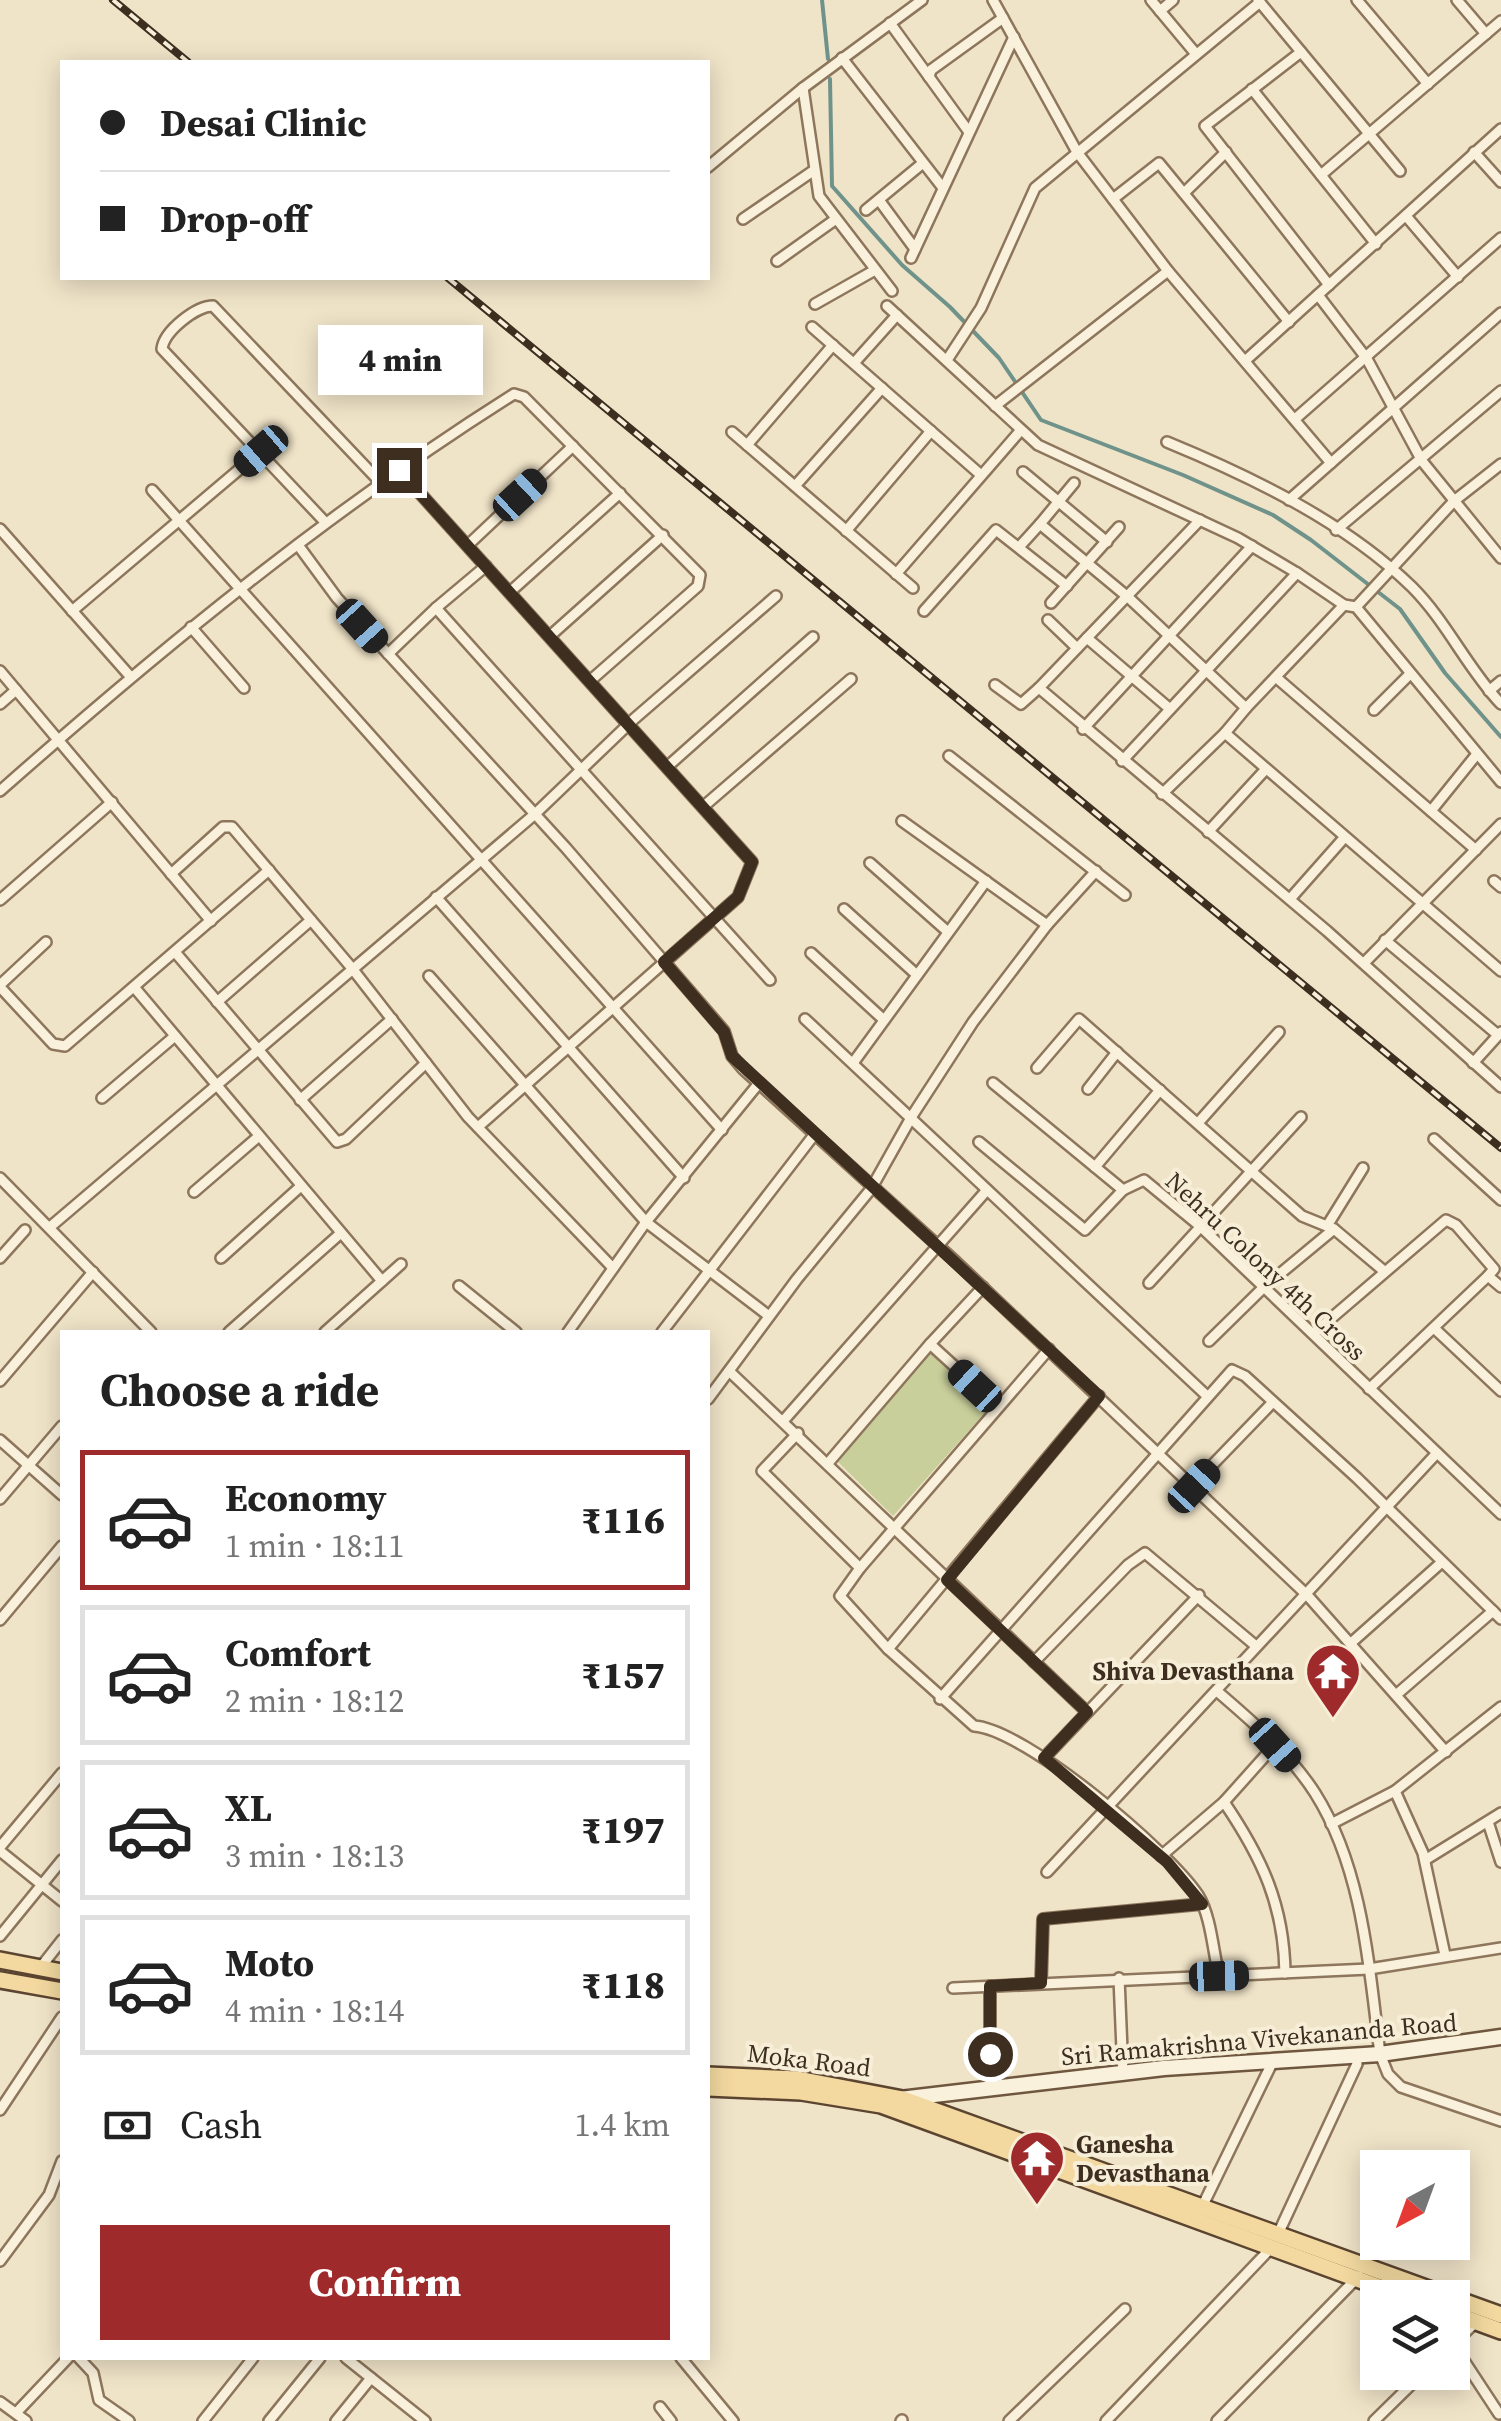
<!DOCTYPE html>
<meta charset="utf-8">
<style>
:root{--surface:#fff;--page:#f6f6f6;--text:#222;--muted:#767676;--line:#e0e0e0;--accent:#9e2a2b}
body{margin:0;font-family:"Source Serif 4",serif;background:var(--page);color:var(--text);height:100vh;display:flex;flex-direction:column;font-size:38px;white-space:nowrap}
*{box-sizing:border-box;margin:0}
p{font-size:32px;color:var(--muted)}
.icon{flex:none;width:55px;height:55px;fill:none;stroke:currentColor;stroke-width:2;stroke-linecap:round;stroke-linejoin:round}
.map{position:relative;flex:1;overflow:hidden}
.panel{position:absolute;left:60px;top:1330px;width:650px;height:1030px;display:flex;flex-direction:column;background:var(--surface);border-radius:0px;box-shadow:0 5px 25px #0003}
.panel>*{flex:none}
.banner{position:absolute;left:60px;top:60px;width:650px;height:220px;border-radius:0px;box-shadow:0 5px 25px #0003;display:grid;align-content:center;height:220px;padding:0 40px;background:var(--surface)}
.needle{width:65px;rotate:221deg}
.fabs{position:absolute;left:1360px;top:2150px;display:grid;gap:20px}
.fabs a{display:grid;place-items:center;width:110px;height:110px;border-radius:0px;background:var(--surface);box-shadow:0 5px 25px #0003;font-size:50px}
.end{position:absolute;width:45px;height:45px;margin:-22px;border:12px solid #3d2e20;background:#fff;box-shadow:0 0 0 5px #fff}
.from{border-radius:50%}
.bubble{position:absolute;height:70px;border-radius:0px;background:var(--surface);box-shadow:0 5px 25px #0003;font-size:32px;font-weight:800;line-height:70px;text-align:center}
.car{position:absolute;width:30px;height:60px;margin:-30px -15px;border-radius:12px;box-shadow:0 0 8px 2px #0007;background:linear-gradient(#222 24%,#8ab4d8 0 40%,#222 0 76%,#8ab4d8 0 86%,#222 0)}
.banner b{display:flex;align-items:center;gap:35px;height:95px;font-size:38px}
.banner b+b{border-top:2px solid var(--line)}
.banner i{width:25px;height:25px;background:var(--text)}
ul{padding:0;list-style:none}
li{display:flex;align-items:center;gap:30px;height:140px;margin:0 20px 15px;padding:0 20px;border:5px solid var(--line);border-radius:0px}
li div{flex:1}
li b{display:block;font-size:38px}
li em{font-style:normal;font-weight:800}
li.current{border-color:var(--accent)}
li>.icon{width:90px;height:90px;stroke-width:1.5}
h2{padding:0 40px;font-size:45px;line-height:120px}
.pay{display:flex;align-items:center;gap:25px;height:110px;padding:0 40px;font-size:38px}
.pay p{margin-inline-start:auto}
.button{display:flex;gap:20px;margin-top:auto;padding:20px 40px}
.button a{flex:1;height:115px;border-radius:0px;background:var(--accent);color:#fff;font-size:40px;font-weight:800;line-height:115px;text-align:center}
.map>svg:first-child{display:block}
.green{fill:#c9cf9b}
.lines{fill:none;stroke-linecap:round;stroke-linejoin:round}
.stream{stroke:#6f938a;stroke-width:4}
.street-casing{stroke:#8d765c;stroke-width:14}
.secondary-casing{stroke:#6f573f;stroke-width:19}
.primary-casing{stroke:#5b4430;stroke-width:20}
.street{stroke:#faf1dc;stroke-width:9}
.secondary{stroke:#faf1dc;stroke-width:14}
.primary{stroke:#f3d9a0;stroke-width:15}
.rail-casing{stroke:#3d2e20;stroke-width:8}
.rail{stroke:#f7eed8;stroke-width:4;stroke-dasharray:11;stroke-linecap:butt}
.route{stroke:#3d2e20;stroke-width:12}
.labels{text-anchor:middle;stroke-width:8;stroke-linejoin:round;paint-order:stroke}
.street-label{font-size:25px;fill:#3d2e20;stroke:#f7eed8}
.poi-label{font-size:25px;font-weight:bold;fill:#3d2e20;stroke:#f7eed8;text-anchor:end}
</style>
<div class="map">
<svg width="1501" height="2421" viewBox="0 0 1501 2421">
<rect width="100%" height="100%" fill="#f0e4c8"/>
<path class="green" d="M929,1352L989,1408L893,1516L833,1457Z"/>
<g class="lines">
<g class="stream">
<path d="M822,0L828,59"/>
<path d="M830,79L832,186L902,265L950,307L999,358L1041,420L1183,475L1273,515L1311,540L1400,609L1445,673L1501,737"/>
</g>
<g class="street-casing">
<g id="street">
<path d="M993,0L1077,152L1168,271L1331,463"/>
<path d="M1151,0L1196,54"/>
<path d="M1258,0L1400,171"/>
<path d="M1357,0L1428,84"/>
<path d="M1457,0L1486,34"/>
<path d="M1160,11L1173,0"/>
<path d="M890,23L969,132"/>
<path d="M1301,52L1205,126L1329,285"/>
<path d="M842,58L943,188"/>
<path d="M929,77L931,70L1003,18"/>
<path d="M803,88L819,196L892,291"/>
<path d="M1252,89L1376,244"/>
<path d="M1474,152L1501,182"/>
<path d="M708,167L803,88L922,0"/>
<path d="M1321,175L1501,21"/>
<path d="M1184,193L1226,152"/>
<path d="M1113,199L1159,163L1289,322"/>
<path d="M879,200L915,249"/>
<path d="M866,210L923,163"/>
<path d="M1406,216L1458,277"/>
<path d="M743,219L813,171"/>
<path d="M911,258L1014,37"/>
<path d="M777,261L836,219"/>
<path d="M1318,295L1367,359L1422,461L1501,558"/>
<path d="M815,304L875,270"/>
<path d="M887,306L1038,445L1238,538L1297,573"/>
<path d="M812,327L981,475"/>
<path d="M947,360L981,308L1035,188L1260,2"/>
<path d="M1246,360L1501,129"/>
<path d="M854,363L897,315"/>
<path d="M995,406L1168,271"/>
<path d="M1295,419L1501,238"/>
<path d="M732,432L913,588"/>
<path d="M1167,442C1252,477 1345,522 1412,587C1447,622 1467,668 1501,704"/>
<path d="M747,445L833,345"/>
<path d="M399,470L752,862L738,897L478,1127"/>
<path d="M1023,472L1107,542"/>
<path d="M795,486L882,388"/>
<path d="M152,490L722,1130"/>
<path d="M1289,500L1501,313"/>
<path d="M325,522L162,349C164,331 196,306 213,306L380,482"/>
<path d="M1040,524L1074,483"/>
<path d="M0,529L129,675"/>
<path d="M1336,530L1501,391"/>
<path d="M846,531L931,431"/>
<path d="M298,545L337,598L566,848L724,1031L732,1056L743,1069L956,1262L1308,1596L1446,1752"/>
<path d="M468,545L573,446"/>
<path d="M1020,546L1040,524L1129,598L1246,708L1225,733L1501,971"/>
<path d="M486,566L436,608L770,980"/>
<path d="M896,574L1021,430"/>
<path d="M510,592L620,493"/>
<path d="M1051,603L1119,527"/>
<path d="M1356,607L1454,501L1501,464"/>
<path d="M72,611L261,451"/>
<path d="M924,611L996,530L1067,586"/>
<path d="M1048,620L1077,648"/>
<path d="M191,627L244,688"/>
<path d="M550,636L663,535"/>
<path d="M1087,638L1170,709"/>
<path d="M388,654L436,608"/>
<path d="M0,671L211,921"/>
<path d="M1278,679L1476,850"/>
<path d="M995,685L1021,704L1039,688L1327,931L1501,1087"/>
<path d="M1039,688L1200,520"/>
<path d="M1489,691L1501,681"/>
<path d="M0,704L16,690"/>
<path d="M1246,708L1344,605"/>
<path d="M1374,710L1409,675"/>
<path d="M1083,729L1252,546"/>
<path d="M949,756L1125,895"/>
<path d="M1122,761L1297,573L1344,605L1356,607L1501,782"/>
<path d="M668,766L813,637"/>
<path d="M0,791C163,647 330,510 514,394L524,397L700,575L698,586L591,680"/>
<path d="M1162,794L1225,733"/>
<path d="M704,806L851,679"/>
<path d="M1431,811L1477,754"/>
<path d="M902,821L1047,925"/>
<path d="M1208,832L1266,769"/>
<path d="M870,863L948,932"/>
<path d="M171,874L223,827H232L351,967L468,1117L613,1268"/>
<path d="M1494,881L1501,887"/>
<path d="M436,897L684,1178"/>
<path d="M1290,899L1344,838"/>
<path d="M0,900L112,802"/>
<path d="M844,909L917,975"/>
<path d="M1385,940L1498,1035"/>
<path d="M175,952L337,1142L346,1139L426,1063"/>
<path d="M811,953L884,1020"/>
<path d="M1364,963L1501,824"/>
<path d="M429,976L646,1222L769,1316"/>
<path d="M0,985L46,942"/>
<path d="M0,987L53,1044L65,1046L269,870"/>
<path d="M134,987L382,1281"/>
<path d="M217,1002L311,920"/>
<path d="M805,1019L1206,1395"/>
<path d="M853,1063L986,881"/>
<path d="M1473,1063L1501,1032"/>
<path d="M1037,1068L1079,1019L1302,1216L1334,1229L1384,1271"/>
<path d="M993,1083L1123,1190L1144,1180L1200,1226L1501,1514"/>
<path d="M1088,1089L1117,1052"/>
<path d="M102,1098L175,1036"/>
<path d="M300,1100L392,1019"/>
<path d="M1198,1123L1279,1032"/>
<path d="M1434,1139L1501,1200"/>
<path d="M979,1142L1085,1230L1123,1190"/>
<path d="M1095,1167L1160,1090"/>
<path d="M0,1178L151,1332"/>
<path d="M194,1192L259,1136"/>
<path d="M1327,1226L1363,1168"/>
<path d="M50,1227L535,814L634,719L776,596"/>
<path d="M0,1258L25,1230"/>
<path d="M221,1258L301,1186"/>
<path d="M1149,1283L1301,1117"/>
<path d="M459,1286L516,1332"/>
<path d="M1435,1329L1501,1391"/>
<path d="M229,1332L341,1233"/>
<path d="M325,1332L401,1264"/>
<path d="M568,1332L646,1222L759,1083"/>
<path d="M662,1332L814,1135"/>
<path d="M1314,1333L1446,1220L1456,1225L1494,1269L1488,1276L1501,1287"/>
<path d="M1209,1341L1264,1287L1334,1229"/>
<path d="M930,1344L983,1287"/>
<path d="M729,1371L1087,1712"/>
<path d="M0,1381L93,1272"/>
<path d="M1369,1389L1488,1276"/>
<path d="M1099,1396L888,1649L974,1726C1025,1729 1169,1851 1198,1895C1211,1916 1213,1951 1219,1976"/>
<path d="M708,1399L797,1279L871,1189L912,1116L973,1022L1047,925L1096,871"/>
<path d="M784,1420L987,1190"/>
<path d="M798,1433L762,1471L860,1568L840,1596L888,1649"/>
<path d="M0,1440L62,1495"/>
<path d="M829,1462L930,1344L998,1406"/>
<path d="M1193,1485L1273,1402"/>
<path d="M0,1499L62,1426"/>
<path d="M860,1568L1049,1349"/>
<path d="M0,1620L62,1546"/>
<path d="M1351,1643L1442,1562"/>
<path d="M1034,1662L1128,1565L1145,1553L1256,1646"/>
<path d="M1218,1692C1253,1722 1290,1754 1315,1793C1363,1869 1369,1967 1380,2054L1388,2074L1401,2087L1501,2121"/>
<path d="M1396,1695L1493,1611"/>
<path d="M940,1699L1232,1370L1245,1376L1357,1478L1501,1619"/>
<path d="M1044,1758L1199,1595"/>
<path d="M1395,1791L1423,1853L1445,1955"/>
<path d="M1224,1802C1262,1858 1284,1905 1285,1973"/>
<path d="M1488,1822L1501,1862"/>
<path d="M1331,1824L1395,1791L1501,1707"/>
<path d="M0,1847L62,1773"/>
<path d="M0,1851L62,1901"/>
<path d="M1161,1856L1224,1802L1275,1745"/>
<path d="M1425,1860L1501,1813"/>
<path d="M1047,1872L1437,1453"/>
<path d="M0,1936L62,1860"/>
<path d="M40,1968L62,1940"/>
<path d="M1119,1978L1123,2074"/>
<path d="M1041,1983L1043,1919L1202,1904"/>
<path d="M990,1986V2087"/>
<path d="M953,1988L1369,1969L1501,1948"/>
<path d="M0,2110L62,2017"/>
<path d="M1202,2207L1273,2061"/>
<path d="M1278,2234L1357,2064L1356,2055"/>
<path d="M0,2261L49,2195L62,2161"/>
<path d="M1453,2344L1499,2414"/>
<path d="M1452,2345L1476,2322"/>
<path d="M79,2358L93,2373L99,2400L129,2421"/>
<path d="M346,2358L425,2421"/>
<path d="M681,2358L733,2421"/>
<path d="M0,2402L26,2421"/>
<path d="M660,2407L671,2421"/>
<path d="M16,2413L68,2358"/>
<path d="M203,2421L253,2358"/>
<path d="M269,2421L320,2358"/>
<path d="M336,2421L371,2378"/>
<path d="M901,2421L902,2420"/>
<path d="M1009,2421L1125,2309"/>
<path d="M1106,2421L1271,2248"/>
<path d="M1217,2421L1359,2276"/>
<path d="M1374,2421L1424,2372"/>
</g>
</g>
<g class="secondary-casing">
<path id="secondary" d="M900,2099L1164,2068L1380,2054L1501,2037"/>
</g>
<g class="primary-casing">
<g id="primary">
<path d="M0,1960L62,1972"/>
<path d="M0,1980L62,1991"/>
<path d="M708,2075L798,2079L903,2099L1501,2315"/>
<path d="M708,2088L801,2092L881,2105L1409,2298"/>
<path d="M1452,2313L1501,2331"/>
</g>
</g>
<use href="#street" class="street"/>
<use href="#secondary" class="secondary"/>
<use href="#primary" class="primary"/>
<g class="rail-casing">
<g id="rail">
<path d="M113,0L188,62"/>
<path d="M448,278L1501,1148"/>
</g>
</g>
<use href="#rail" class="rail"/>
</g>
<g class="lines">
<path class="route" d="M399,470L752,862L738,897L664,962L724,1032L732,1056L1099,1396L947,1580L1087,1712L1044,1758L1167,1862L1202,1904L1043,1919L1041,1983L990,1986V2054"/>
</g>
<defs>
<g id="temple-pin" transform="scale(2.875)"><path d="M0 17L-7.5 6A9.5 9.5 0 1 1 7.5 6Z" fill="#9e2a2b" stroke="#f7eed8"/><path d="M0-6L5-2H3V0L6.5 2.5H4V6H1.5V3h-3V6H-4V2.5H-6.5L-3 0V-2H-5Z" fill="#fff"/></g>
</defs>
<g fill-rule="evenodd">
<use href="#temple-pin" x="1333" y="1671"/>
<use href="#temple-pin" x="1037" y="2158"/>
</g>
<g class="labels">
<g class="street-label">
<text transform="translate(1266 1266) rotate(43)" y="9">Nehru Colony 4th Cross</text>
<text transform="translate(1259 2039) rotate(-5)" y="9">Sri Ramakrishna Vivekananda Road</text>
<text transform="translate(809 2060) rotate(7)" y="9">Moka Road</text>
</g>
<g class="poi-label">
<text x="1294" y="1680">Shiva Devasthana</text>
<text x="1076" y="2153" text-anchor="start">Ganesha<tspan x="1076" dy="29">Devasthana</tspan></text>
</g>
</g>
</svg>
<div class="fabs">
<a><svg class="needle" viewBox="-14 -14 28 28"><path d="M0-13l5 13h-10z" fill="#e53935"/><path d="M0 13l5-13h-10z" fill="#767676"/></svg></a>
<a><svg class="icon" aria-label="layers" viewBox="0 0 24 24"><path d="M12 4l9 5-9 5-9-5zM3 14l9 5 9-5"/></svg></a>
</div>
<i class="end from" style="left:990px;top:2054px"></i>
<i class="end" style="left:399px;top:470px"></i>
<div class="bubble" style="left:318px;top:325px;width:165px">4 min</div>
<i class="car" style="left:261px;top:451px;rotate:229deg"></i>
<i class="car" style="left:520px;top:495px;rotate:47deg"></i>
<i class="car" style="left:362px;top:626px;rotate:138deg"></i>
<i class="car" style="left:975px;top:1386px;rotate:313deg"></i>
<i class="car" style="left:1194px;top:1486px;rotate:43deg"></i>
<i class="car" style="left:1275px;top:1745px;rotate:138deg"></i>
<i class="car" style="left:1219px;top:1976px;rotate:88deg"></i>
<div class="banner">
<b><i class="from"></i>Desai Clinic</b>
<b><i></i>Drop-off</b>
</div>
<section class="panel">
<h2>Choose a ride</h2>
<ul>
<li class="current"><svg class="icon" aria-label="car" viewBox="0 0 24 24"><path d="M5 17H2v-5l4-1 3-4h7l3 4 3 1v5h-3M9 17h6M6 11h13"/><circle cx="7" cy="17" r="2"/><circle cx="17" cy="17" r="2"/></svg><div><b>Economy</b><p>1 min · 18:11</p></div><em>₹116</em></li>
<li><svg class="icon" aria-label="car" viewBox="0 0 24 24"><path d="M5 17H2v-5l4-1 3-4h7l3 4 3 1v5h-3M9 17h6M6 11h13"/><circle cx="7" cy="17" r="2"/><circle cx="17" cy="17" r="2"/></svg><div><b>Comfort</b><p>2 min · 18:12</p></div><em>₹157</em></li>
<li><svg class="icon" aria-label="car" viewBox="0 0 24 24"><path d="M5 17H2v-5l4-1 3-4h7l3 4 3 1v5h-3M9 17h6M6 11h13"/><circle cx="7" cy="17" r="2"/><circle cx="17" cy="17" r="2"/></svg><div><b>XL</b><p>3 min · 18:13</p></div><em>₹197</em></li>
<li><svg class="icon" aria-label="car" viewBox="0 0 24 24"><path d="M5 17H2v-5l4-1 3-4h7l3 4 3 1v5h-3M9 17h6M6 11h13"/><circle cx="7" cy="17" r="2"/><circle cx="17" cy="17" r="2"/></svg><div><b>Moto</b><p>4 min · 18:14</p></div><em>₹118</em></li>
</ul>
<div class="pay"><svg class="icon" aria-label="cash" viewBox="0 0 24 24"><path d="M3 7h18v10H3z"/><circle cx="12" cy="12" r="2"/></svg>Cash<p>1.4 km</p></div>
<div class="button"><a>Confirm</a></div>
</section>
</div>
